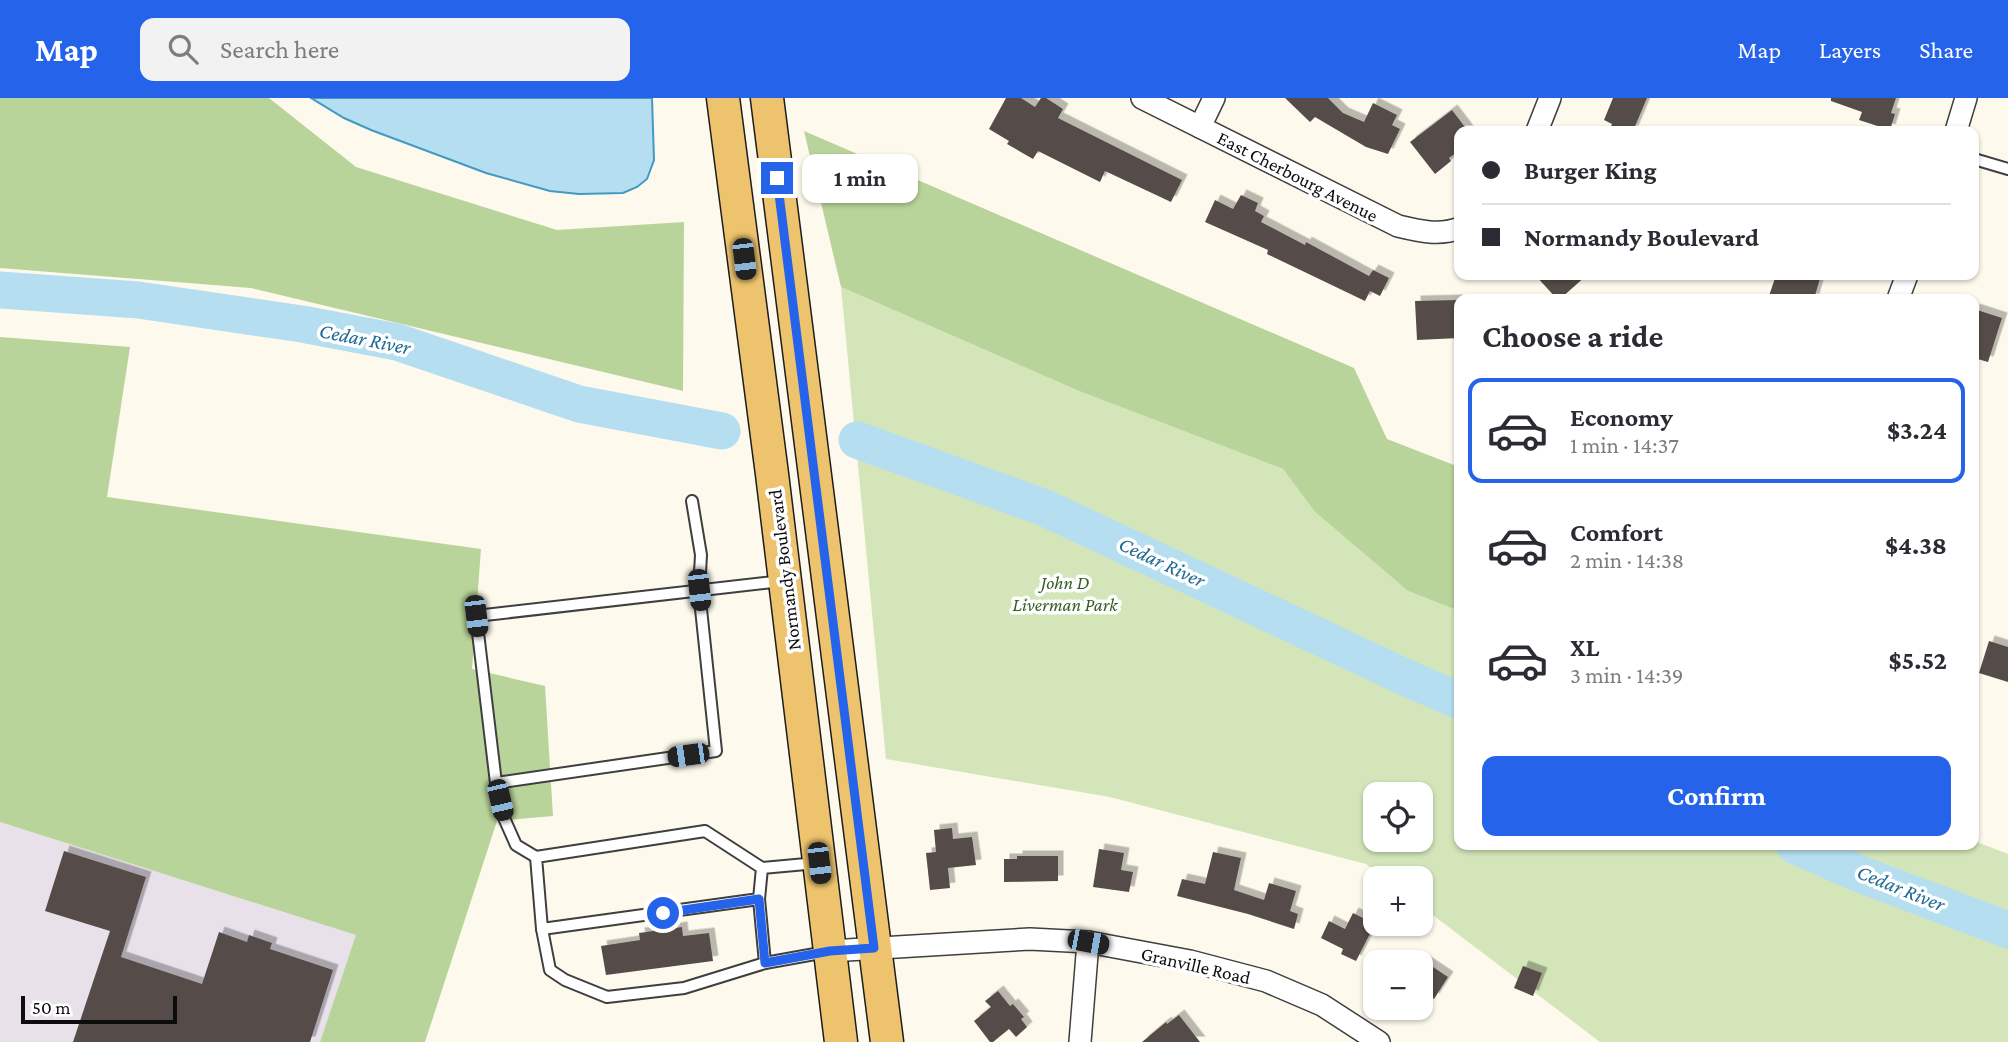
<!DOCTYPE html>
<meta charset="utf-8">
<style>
:root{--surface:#fff;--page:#f2f2f3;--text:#2b2b33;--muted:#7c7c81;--line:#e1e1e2;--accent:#2563eb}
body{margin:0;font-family:"Crimson Pro",serif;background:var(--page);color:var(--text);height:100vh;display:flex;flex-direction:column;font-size:26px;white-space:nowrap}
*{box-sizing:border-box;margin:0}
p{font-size:23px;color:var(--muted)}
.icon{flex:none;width:38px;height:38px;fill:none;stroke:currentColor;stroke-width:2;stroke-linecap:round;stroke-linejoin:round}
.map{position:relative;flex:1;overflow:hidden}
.details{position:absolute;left:1454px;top:196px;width:525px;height:556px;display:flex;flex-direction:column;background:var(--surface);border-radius:14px;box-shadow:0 2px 5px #0004}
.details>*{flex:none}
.banner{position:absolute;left:1454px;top:28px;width:525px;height:154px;border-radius:14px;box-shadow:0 2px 5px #0004;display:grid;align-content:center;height:154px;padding:0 28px;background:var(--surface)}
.buttons{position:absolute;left:1363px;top:684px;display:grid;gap:14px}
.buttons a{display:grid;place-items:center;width:70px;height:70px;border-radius:14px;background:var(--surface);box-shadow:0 2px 5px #0004;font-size:35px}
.scale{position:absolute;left:21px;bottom:18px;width:156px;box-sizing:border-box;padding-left:7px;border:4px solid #0c0c0c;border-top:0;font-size:19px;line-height:24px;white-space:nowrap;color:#0c0c0c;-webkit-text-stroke:5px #fff;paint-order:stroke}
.end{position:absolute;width:32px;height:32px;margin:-16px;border:9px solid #2563eb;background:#fff;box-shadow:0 0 0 4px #fff}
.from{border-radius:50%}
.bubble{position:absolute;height:49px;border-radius:14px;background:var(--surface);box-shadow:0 2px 5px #0004;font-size:23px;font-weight:700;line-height:49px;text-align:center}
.car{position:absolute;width:21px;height:42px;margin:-21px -10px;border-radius:9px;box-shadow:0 0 5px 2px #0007;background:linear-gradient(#222 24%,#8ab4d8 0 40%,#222 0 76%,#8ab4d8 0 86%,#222 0)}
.banner b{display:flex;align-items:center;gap:24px;height:66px;font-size:26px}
.banner b+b{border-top:2px solid var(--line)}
.banner i{width:18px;height:18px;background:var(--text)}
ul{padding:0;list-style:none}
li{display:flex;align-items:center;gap:21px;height:105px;margin:0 14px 10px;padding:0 14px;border:4px solid transparent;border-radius:14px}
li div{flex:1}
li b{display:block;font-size:26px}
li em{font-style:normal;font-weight:700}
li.active{border-color:var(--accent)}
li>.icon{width:63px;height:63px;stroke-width:1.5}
h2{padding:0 28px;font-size:32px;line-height:84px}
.primary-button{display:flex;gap:14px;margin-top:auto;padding:14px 28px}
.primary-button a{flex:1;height:80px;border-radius:14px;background:var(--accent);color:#fff;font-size:28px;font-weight:700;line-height:80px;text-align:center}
header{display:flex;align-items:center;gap:42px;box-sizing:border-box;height:98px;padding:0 35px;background:var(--accent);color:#fff}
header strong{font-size:33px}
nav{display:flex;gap:38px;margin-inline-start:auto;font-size:24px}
.search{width:490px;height:63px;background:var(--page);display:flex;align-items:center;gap:18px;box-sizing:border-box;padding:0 24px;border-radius:14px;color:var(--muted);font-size:26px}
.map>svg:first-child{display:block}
.industrial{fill:#e8e1ea}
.green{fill:#d3e5b9;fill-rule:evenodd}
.forest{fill:#b9d49a}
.water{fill:#b5dff1;stroke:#4299c1;stroke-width:2}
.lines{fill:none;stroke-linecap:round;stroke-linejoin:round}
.river{stroke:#b5dff1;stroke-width:37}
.building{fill:#544c49;filter:url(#shadow)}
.service-casing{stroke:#3f3f3f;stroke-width:14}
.minor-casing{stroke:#3f3f3f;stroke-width:24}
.primary-casing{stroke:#1d1d1d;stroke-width:35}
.service{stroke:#fff;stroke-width:10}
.minor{stroke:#fff;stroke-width:21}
.primary{stroke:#edc36d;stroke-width:32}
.route{stroke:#2563eb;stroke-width:9}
.labels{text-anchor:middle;stroke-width:7;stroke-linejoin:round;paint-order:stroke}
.street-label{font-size:19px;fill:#0c0c0c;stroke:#fff}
.park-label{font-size:19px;font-style:italic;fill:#335e22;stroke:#fff}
.water-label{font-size:21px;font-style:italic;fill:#206a93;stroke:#fff}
</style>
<header>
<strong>Map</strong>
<div class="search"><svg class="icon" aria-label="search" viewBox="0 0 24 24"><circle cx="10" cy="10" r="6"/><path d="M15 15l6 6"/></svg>Search here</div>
<nav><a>Map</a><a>Layers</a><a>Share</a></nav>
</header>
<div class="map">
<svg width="2008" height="944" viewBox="0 0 2008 944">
<defs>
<filter id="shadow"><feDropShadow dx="5.5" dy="-5.5" stdDeviation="0" flood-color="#0004"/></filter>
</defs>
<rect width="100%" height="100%" fill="#fdf9ec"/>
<path class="industrial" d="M0,724L357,837L320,944H0Z"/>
<path class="green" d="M841,189L1079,293L1283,371L1315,414L1408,493L1459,513L1460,747H1974V743L2008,756V944H1600L1421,808V780H1385L1366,766L1110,699L886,661ZM1376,696H1421V742H1376Z"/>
<g class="forest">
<path d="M0,0H269L356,69L557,132L684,124L683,293L251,190L0,170Z"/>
<path d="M804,33L1354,270L1387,341L1459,369V513L1408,493L1315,414L1283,371L1079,293L841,189Z"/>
<path d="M0,239L130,249L107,399L481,451L472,571L545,588L553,718L497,723L425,944H320L356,837L0,724Z"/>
</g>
<path class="water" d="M311,0H652L654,62L647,81L637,89L623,95L579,96L550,93L486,75L371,32L344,20Z"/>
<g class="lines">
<g class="river">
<path d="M0,192L138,202L302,226L397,244L579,306L722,333"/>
<path d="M857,342L1045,410L1409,581L1460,603"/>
<path d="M1794,747L1860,776L2008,832"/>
</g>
</g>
<g class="building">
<path d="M1006,0H1021L1035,9L1041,0H1046L1063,11L1058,20L1182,82L1171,104L1105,73L1100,84L1038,53L1033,61L1007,46L1009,43L989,31Z"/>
<path d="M1285,0H1328L1343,15L1364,24L1373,5L1397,17L1392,27L1400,31L1388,56L1366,49L1315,19L1310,24Z"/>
<path d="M1613,0H1647L1633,33H1609L1612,26L1604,22Z"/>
<path d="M1831,0H1896L1891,15L1895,16L1890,32L1859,22L1862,14L1831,3Z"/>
<path d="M1452,12L1468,33H1460V52L1449,60L1451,63L1435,76L1410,44Z"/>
<path d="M1241,97L1258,105L1255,113L1264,118L1261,124L1305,147L1306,144L1369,178L1373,172L1389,180L1380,198L1370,193L1365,203L1267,156L1268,152L1205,124L1215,102L1233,111Z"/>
<path d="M1535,177H1587L1560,201H1557Z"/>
<path d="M1776,177H1821L1814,201H1768Z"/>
<path d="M1457,202L1459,240L1417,242L1415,203Z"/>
<path d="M1974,211L2002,220L1988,264L1974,260Z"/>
<path d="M1989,543L2008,549V584L1979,575Z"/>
<path d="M952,730L953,741L972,739L976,767L948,770L950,790L930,792L926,755L936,754L934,732Z"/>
<path d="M1099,751L1124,755L1121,772L1133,774L1129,794L1093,789Z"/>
<path d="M64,753L146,779L121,859L202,886L219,834L247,844L249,837L272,845L270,851L333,872L310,944H73L110,833L45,813Z"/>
<path d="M1213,754L1241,760L1234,792L1264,802L1269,785L1296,793L1290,813L1298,816L1294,831L1248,816L1177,798L1182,781L1205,786Z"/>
<path d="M1017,758H1058V783L1004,784V761H1017Z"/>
<path d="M1353,815L1375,826L1356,863L1341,856L1343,851L1321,840L1329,823L1345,831Z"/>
<path d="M682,829L683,838L709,835L713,863L606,877L601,848L640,842L639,835Z"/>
<path d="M1421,861L1448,879L1434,901L1421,892Z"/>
<path d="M1523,868L1542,875L1533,898L1514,890Z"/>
<path d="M998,893L1010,908L1013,906L1024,919L1021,921L1027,929L1016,939L1009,931L993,944H990L974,923L991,909L985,903Z"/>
<path d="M1179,917L1200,944H1142L1166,924L1167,926Z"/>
</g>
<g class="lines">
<g class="service-casing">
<g id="service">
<path d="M1974,61L2008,71"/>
<path d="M496,685L476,518L782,483"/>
<path d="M536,759L516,747L504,720L496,685L716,653L699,492L701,457L692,403"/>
<path d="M762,770L759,801L542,831L536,759L705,733L762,770L817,765"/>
<path d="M759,801L765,865L826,854"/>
<path d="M542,831L550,872L565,882L607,899L684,890L765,865"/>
</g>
</g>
<g class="minor-casing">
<g id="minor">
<path d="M1142,0L1398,128C1419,133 1439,138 1460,130"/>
<path d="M1200,29L1214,0"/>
<path d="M1537,33L1550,0"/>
<path d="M1956,33L1966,0"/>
<path d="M1898,201L1907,177"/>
<path d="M830,853L1030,841L1088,844L1190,863L1266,883L1322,907L1379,944"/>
<path d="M1080,944L1088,844"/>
</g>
</g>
<g class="primary-casing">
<g id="primary">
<path d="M723,0L772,376L841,944"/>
<path d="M767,0L887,944"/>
</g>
</g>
<use href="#service" class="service"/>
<use href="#minor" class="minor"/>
<use href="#primary" class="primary"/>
</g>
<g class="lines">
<path class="route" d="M663,815L759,801L765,865L830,853L874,850L777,80"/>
</g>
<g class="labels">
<g class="street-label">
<text transform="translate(1298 78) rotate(27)" y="7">East Cherbourg Avenue</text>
<text transform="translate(784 472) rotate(-97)" y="7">Normandy Boulevard</text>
<text transform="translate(1196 867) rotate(13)" y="7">Granville Road</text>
</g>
<g class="park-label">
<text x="1065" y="491">John D<tspan x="1065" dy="22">Liverman Park</tspan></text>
</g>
<g class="water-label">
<text transform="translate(365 241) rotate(11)" y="7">Cedar River</text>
<text transform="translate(1162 464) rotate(25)" y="7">Cedar River</text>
<text transform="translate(1901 790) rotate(22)" y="7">Cedar River</text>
</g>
</g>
</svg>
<div class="buttons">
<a><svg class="icon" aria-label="locate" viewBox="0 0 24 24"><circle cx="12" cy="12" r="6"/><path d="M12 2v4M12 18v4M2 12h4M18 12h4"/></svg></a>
<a>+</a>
<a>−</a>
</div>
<div class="scale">50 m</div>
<i class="end from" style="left:663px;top:815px"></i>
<i class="end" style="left:777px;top:80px"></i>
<div class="bubble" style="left:802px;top:56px;width:116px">1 min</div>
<i class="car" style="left:744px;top:161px;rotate:173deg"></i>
<i class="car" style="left:699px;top:492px;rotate:174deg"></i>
<i class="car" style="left:476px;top:518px;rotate:173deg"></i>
<i class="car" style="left:688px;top:657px;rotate:262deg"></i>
<i class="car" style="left:500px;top:702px;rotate:167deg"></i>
<i class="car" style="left:819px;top:765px;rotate:173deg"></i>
<i class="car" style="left:1088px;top:844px;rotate:101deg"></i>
<div class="banner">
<b><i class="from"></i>Burger King</b>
<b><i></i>Normandy Boulevard</b>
</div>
<section class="details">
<h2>Choose a ride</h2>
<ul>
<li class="active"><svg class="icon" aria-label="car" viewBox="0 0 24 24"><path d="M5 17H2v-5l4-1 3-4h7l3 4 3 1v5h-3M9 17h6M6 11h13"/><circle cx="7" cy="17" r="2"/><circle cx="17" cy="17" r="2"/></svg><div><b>Economy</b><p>1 min · 14:37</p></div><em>$3.24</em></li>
<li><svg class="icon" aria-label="car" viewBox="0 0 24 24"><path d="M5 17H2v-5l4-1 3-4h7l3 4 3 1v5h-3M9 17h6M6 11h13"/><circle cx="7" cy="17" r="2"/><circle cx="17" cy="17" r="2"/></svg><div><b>Comfort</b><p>2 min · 14:38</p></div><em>$4.38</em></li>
<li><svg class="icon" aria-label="car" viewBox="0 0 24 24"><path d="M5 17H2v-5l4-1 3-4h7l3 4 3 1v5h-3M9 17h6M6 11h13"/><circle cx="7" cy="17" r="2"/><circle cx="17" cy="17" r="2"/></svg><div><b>XL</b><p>3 min · 14:39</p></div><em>$5.52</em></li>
</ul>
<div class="primary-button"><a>Confirm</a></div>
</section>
</div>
